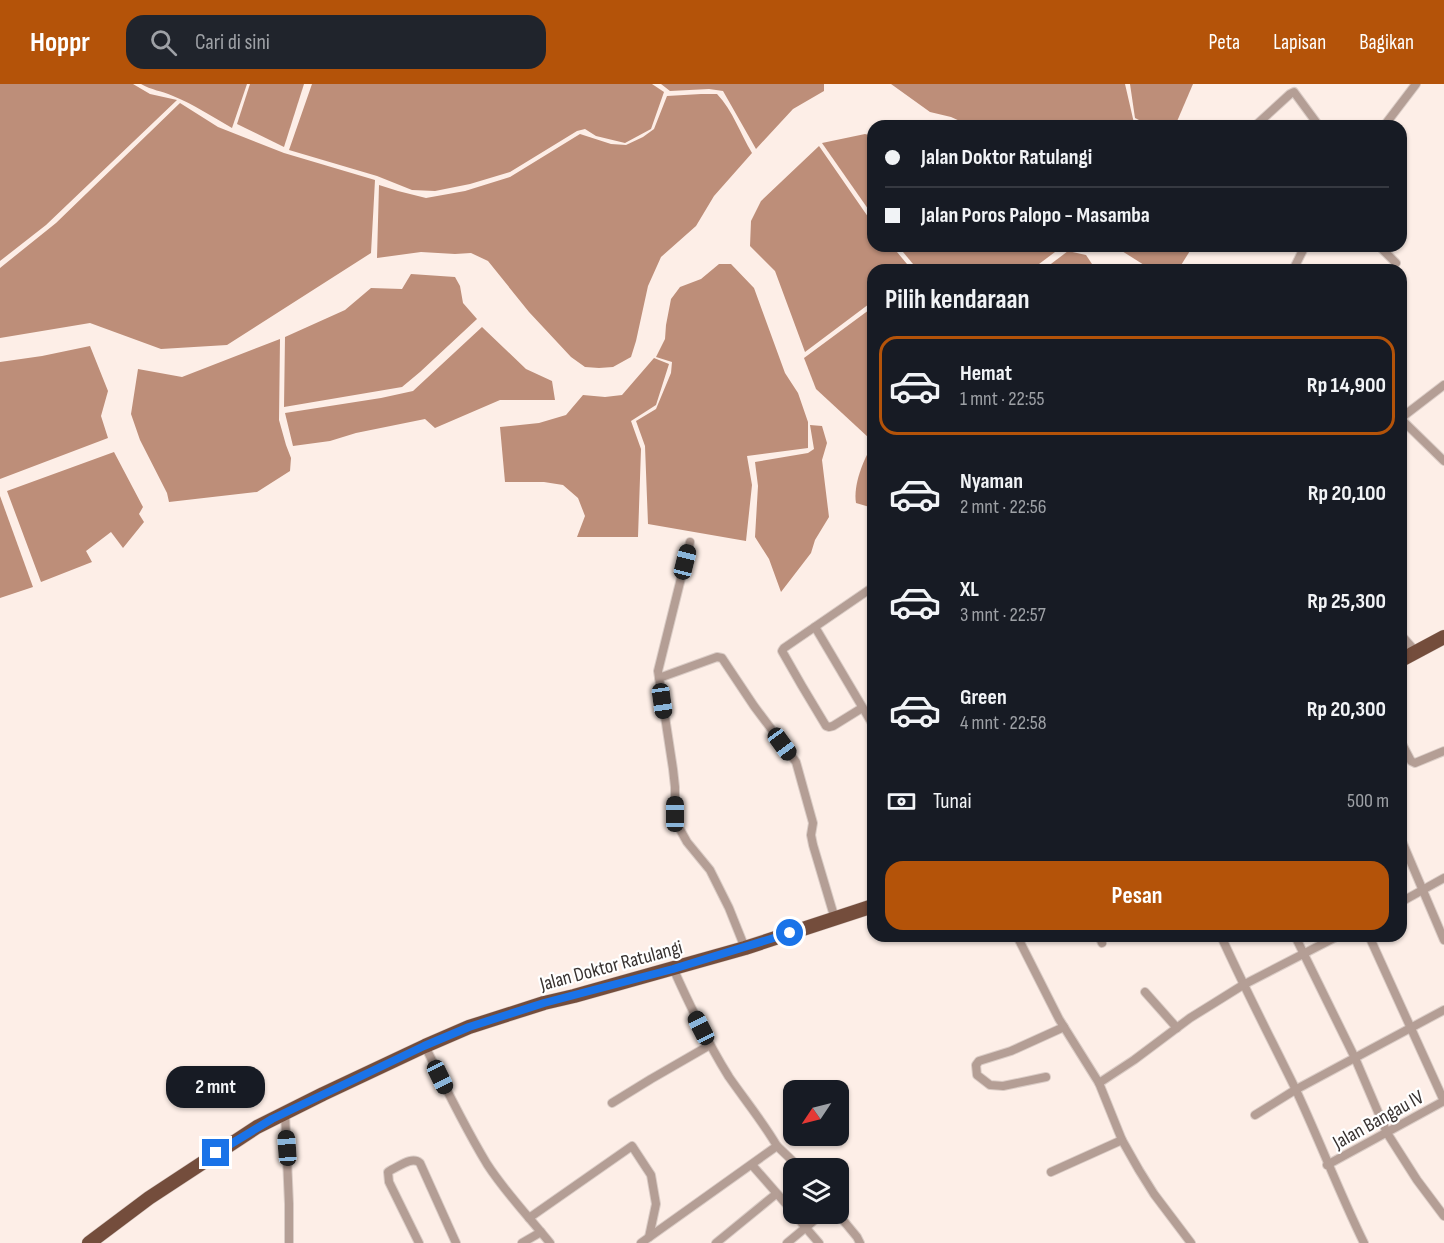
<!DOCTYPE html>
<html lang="id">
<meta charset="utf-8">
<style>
:root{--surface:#171b24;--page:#20242c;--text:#f1f3f6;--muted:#9ea1a6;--line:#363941;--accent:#b45309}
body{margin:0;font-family:"Sofia Sans Condensed",sans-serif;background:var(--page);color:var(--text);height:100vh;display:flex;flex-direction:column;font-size:22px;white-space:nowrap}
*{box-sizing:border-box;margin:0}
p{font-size:20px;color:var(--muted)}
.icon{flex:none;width:33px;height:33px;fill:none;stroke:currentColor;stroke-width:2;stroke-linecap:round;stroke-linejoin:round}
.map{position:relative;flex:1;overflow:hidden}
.panel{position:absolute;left:867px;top:180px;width:540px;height:678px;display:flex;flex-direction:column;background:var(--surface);border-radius:18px;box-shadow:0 2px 4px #0004}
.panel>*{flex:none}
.banner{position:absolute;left:867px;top:36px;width:540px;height:132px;border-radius:18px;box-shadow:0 2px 4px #0004;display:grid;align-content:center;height:132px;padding:0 18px;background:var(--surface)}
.needle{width:39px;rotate:235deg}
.tools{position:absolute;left:783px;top:996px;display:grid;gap:12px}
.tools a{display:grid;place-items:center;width:66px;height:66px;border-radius:12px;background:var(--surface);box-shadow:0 2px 4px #0004;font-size:30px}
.end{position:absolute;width:27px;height:27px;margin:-14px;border:8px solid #1a73e8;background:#fff;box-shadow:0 0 0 3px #fff}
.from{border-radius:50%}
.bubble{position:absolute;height:42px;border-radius:18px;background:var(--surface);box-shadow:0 2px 4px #0004;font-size:20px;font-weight:700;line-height:42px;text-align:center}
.car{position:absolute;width:18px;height:36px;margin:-18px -9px;border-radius:8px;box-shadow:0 0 4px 2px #0007;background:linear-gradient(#222 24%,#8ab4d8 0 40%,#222 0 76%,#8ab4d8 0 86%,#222 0)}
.banner b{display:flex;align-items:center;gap:21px;height:57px;font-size:22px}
.banner b+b{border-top:2px solid var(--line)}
.banner i{width:15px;height:15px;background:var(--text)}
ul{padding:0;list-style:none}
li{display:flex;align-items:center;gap:18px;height:99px;margin:0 12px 9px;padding:0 6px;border:3px solid transparent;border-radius:18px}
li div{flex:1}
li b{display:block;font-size:22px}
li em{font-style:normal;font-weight:700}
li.current{border-color:var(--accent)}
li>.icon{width:54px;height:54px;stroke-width:1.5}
h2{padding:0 18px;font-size:27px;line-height:72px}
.pay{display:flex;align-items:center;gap:15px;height:66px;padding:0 18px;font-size:22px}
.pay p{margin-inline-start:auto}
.action{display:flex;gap:12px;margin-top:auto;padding:12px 18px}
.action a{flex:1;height:69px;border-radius:18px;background:var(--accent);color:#fff;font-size:24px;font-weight:700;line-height:69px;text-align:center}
header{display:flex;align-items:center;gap:36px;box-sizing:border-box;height:84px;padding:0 30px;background:var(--accent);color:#fff}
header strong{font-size:28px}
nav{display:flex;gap:33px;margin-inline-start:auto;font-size:21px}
.search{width:420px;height:54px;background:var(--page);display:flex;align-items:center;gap:15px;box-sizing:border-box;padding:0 21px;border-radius:18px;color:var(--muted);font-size:22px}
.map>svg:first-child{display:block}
.water{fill:#bd8e79}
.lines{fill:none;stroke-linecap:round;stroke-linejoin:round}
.minor-casing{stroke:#daccc6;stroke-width:10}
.trunk-casing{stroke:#daccc6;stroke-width:15}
.minor{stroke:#b49e95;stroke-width:8}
.trunk{stroke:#744d3c;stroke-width:14}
.route{stroke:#1a73e8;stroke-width:8}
.labels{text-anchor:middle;stroke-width:4.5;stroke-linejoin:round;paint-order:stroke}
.street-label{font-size:20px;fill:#383230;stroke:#fff}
</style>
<header>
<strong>Hoppr</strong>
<div class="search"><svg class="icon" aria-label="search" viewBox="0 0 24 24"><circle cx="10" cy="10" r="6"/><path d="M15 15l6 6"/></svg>Cari di sini</div>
<nav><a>Peta</a><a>Lapisan</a><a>Bagikan</a></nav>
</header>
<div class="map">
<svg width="1444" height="1159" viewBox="0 0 1444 1159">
<rect width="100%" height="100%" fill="#fdeee7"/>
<g class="water">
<path d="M0,0H133L150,10L177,16L46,141L0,177Z"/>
<path d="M141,0H247L232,44C213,33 193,20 173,12C162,7 151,6 141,0Z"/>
<path d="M250,0H304L284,63L237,40Z"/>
<path d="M312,0H652L664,8L651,45L625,59L596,52L585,45L577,47L510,88L470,100L435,107L412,106L377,92L289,66Z"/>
<path d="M661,0H824V7L793,25L756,65L723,7L709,5L670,7Z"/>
<path d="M891,0H1125L1134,39L1109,42H971L951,33L930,28Z"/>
<path d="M1130,0H1193L1175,42H1151L1135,34Z"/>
<path d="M701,10H717C733,27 740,49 752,69L714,112L696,142L661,173L648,202L636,257L631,273L613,283L599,284L585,283L571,273L529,228L488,177L471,169L455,170L421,168L377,174L379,101L398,107L426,114L465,107L510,93L580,50L611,60L626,61L643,53L654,45L667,12Z"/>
<path d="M180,19L218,43L284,69L375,96L371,169L227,261L161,265L90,239L0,254V184L56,139Z"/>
<path d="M865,50L873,52V132L822,59Z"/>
<path d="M819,62L873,140V162H892L912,186H873V217L805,268L775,187L750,162L751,137L761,117Z"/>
<path d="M898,162H1063L1031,186H918Z"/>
<path d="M1114,162H1193L1178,186H1152Z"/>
<path d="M1068,167L1086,171L1096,186H1043Z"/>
<path d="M719,180H731L754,204L785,289L798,309L808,338V364L747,372L752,401L746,457L648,440L645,362L636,337L656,325L671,289L672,278L656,273L665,255L666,241L671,215L680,203L701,195Z"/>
<path d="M411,190L455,193L460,202L463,219L477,235L420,288L402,303L284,323L285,253L345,226L371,204L402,205Z"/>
<path d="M873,223V355L869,354L816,305L804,274Z"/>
<path d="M482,243L526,285L552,297L555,316H500L435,344L425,335L356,349L330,357L293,362L285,329L381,314L413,307Z"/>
<path d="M280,255L279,336L286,361L291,374L290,387L257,408L169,418L167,409L140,356L131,330L138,285L182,293Z"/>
<path d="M90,262L108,307L101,332L108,354L0,395V278L42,272Z"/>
<path d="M654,274L669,280L656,321L631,337L641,365L638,453H577L585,432L578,414L563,401L544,398H505L500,343L539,339L566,331L583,311L605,313L622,311Z"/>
<path d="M810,341L822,342L827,359L822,376L829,433L815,456L811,469L781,508L769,475L755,453L758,402L755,378L808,369L814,365Z"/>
<path d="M873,361V424L856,419C853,402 863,375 873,361Z"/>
<path d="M114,368L143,423L139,430L144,438L123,464L111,448L86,467L92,478L41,498L7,407Z"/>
<path d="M0,412L33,503L0,514Z"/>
</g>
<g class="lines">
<g class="minor-casing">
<g id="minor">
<path d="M1255,42L1290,10L1294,8L1319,42"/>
<path d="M1384,42L1416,0"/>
<path d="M1379,162L1396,179"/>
<path d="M1293,186L1305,162"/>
<path d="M1401,334L1444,301"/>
<path d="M1401,335L1444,377"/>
<path d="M690,458L658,587L673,685L675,703V730L677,740L687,758L710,786L729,824L745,864"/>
<path d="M815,543L873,641"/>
<path d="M1401,551L1416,568"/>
<path d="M659,594L717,573L722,574L754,622L796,678L813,739L811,751L813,761L835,835"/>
<path d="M862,624L833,642L829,643L826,642L802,602L782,567L784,564L873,503"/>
<path d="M1401,658L1411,677L1415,679L1444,667"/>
<path d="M1401,755L1444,856"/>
<path d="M1401,818L1444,794"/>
<path d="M1017,852L1059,935L1099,999L1122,1056L1139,1086L1154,1110L1191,1159"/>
<path d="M1099,852L1102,859"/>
<path d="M1221,852C1244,903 1270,953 1295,1004C1319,1055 1339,1108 1364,1159"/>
<path d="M1295,852L1355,974L1387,1049L1417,1096L1444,1132"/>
<path d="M1369,852L1444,1017"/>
<path d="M1145,908L1177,944"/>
<path d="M425,962C444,1001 464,1042 487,1080C505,1108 529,1133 550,1159"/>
<path d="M1046,993L1003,1002L990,1001L977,991L976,981L979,977L1011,967L1064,943"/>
<path d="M1099,999L1134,976L1190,934L1211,921L1243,901L1338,852"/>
<path d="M612,1019L651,995L710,961"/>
<path d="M285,1029L289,1120V1159"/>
<path d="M1255,1031L1295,1006L1444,926"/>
<path d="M777,1062L800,1084"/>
<path d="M752,1081L794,1129"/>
<path d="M1327,1081L1444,1017"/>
<path d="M1051,1088L1122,1056"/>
<path d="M794,1130L819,1159"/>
<path d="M838,1130L857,1153L860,1159"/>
<path d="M529,1134L632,1062L651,1091L656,1120L649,1153"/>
<path d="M419,1159L389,1098L388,1088L391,1086C400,1082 412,1072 420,1079L456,1159"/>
<path d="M522,1159L541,1148"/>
<path d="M641,1159L777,1062C763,1038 745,1016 729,993C707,958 690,922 673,884"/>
<path d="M716,1159L776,1110"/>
<path d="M787,1159L822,1130"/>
</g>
</g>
<g class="trunk-casing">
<g id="trunk">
<path d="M1401,576L1444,553"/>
<path d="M89,1159L149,1114L257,1043L323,1010L425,962L469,943L544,919L574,912L745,864L873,822"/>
</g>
</g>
<use href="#minor" class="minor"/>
<use href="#trunk" class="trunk"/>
</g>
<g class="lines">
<path class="route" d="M216,1069L272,1035L424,962L469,943L544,919L673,885L790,849"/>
</g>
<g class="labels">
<g class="street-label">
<text transform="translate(611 881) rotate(-15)" y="7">Jalan Doktor Ratulangi</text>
<text transform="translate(1378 1035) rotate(-29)" y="7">Jalan Bangau IV</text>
</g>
</g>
</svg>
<div class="tools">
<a><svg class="needle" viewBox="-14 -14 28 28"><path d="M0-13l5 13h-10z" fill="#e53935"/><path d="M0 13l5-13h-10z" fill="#9ea1a6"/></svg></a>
<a><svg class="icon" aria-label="layers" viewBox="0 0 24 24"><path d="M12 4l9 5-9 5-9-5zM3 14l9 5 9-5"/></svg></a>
</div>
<i class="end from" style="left:790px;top:849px"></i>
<i class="end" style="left:216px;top:1069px"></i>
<div class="bubble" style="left:166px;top:982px;width:99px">2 mnt</div>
<i class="car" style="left:685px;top:478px;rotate:14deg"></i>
<i class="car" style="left:662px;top:617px;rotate:172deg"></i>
<i class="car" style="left:782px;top:660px;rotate:144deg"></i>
<i class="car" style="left:675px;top:730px;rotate:0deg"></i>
<i class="car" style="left:701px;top:944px;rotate:333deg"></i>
<i class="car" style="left:440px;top:993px;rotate:154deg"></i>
<i class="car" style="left:287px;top:1064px;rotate:356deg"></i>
<div class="banner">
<b><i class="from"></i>Jalan Doktor Ratulangi</b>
<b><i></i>Jalan Poros Palopo - Masamba</b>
</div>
<section class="panel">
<h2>Pilih kendaraan</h2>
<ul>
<li class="current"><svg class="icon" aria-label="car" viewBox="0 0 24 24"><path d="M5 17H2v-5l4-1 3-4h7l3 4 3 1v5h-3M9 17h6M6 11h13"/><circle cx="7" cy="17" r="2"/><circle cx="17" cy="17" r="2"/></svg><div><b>Hemat</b><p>1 mnt · 22:55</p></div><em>Rp 14,900</em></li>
<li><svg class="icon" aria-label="car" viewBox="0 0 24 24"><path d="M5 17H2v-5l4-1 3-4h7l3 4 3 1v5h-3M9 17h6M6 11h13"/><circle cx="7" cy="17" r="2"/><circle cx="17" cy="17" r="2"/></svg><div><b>Nyaman</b><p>2 mnt · 22:56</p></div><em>Rp 20,100</em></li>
<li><svg class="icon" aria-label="car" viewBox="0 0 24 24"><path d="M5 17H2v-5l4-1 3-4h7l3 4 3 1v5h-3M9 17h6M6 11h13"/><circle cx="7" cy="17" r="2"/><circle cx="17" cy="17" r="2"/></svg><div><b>XL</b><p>3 mnt · 22:57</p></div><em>Rp 25,300</em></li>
<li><svg class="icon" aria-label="car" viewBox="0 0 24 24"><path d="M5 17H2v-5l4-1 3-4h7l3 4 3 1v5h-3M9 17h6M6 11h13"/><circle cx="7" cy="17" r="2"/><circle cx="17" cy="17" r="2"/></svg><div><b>Green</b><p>4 mnt · 22:58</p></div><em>Rp 20,300</em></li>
</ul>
<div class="pay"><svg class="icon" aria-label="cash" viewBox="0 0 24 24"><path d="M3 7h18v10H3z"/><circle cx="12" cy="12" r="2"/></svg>Tunai<p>500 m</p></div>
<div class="action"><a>Pesan</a></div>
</section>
</div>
